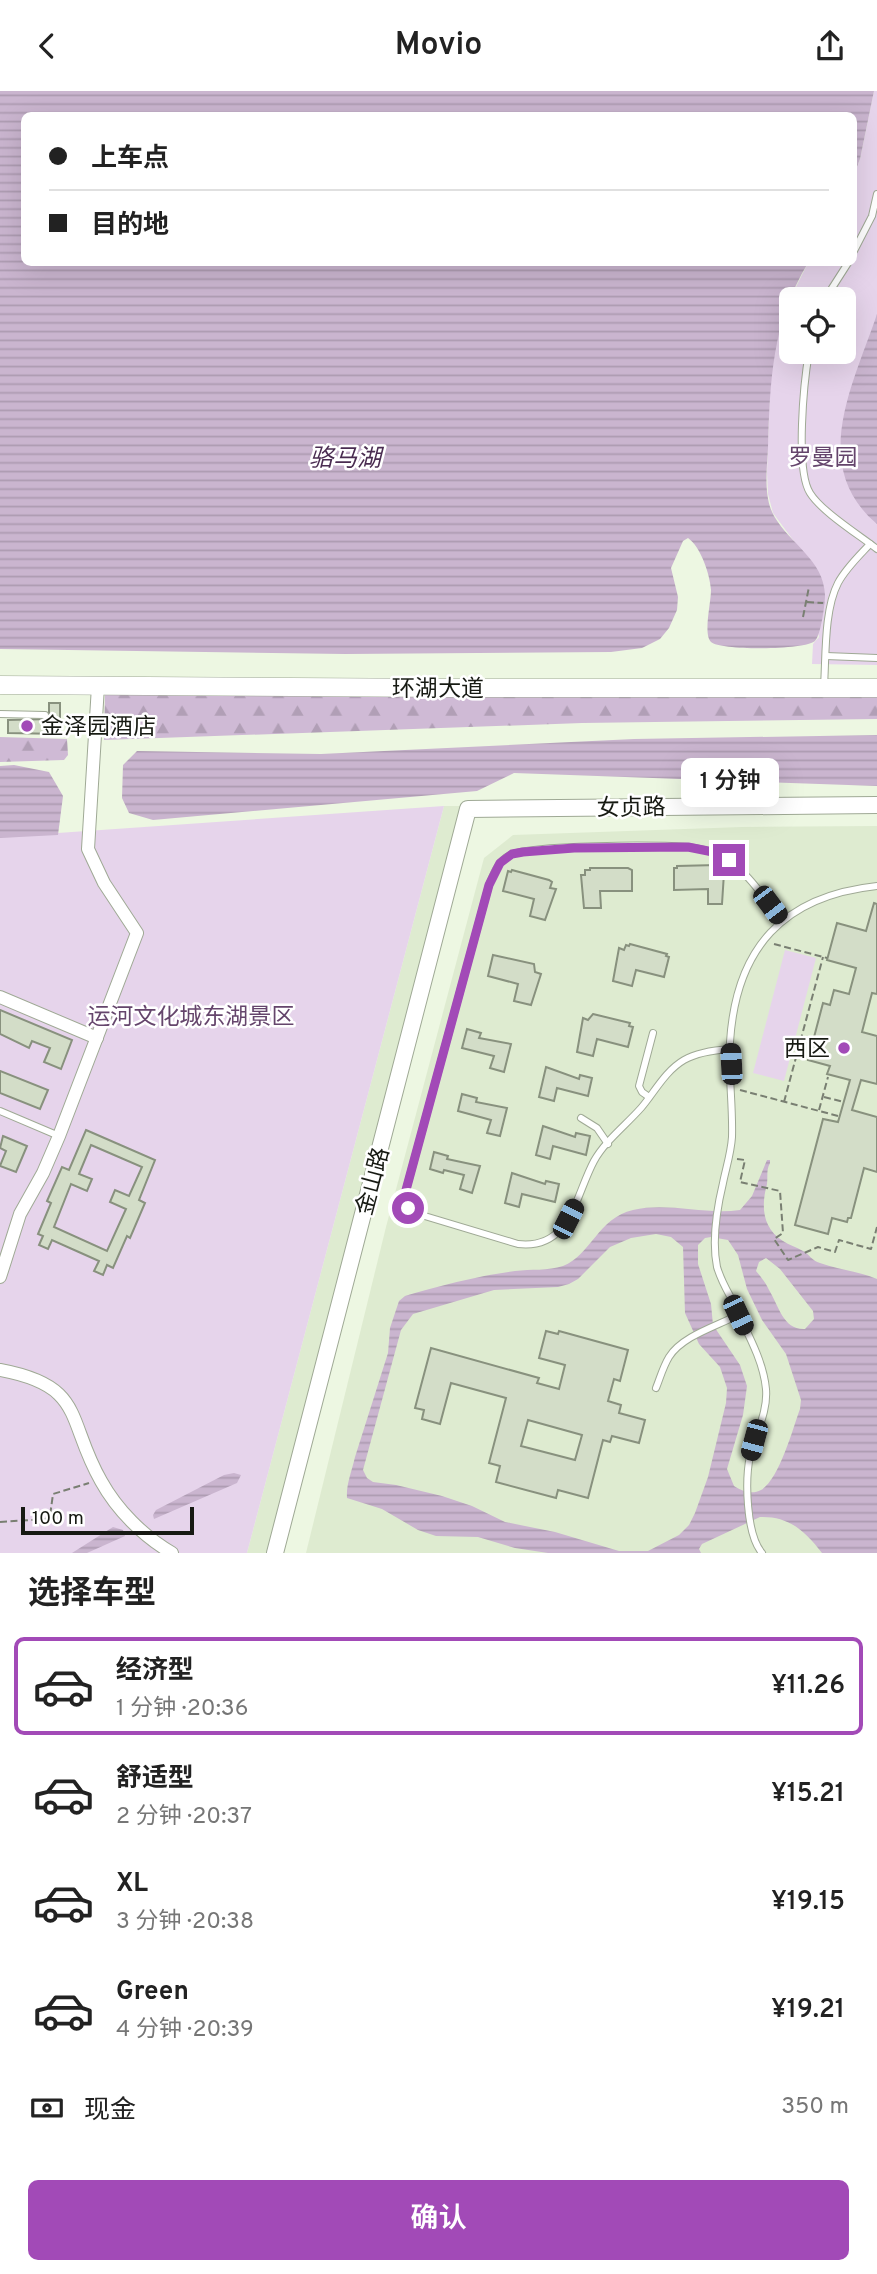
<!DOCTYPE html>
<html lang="zh">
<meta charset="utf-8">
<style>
:root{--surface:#fff;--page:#f2f2f2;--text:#222;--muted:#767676;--line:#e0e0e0;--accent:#a24ab7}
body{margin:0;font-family:Overpass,"Noto Sans SC",sans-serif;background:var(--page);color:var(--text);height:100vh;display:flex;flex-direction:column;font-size:26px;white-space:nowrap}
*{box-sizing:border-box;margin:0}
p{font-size:23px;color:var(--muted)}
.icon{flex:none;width:38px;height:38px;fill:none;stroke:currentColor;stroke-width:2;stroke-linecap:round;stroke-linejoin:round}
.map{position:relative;height:1462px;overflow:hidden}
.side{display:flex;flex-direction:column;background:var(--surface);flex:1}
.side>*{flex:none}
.guide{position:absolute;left:21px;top:21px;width:836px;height:154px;border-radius:10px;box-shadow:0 7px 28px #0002;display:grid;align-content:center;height:154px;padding:0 28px;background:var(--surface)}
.controls{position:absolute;left:779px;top:196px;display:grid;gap:14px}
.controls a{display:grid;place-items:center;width:77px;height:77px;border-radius:10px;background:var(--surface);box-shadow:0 7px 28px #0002;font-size:35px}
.scale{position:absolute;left:21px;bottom:18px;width:173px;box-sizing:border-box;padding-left:7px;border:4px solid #171a13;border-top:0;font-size:19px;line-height:24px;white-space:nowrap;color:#171a13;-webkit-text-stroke:5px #fff;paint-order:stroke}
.end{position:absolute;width:32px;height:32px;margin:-16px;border:9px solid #a24ab7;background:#fff;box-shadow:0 0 0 4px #fff}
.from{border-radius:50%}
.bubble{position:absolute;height:49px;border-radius:10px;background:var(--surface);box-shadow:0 7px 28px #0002;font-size:23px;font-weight:600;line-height:49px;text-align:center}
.car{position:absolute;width:21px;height:42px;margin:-21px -10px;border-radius:9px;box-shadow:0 0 5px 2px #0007;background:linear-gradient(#222 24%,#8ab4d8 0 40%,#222 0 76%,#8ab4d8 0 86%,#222 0)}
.guide b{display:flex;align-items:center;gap:24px;height:66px;font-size:26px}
.guide b+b{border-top:2px solid var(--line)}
.guide i{width:18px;height:18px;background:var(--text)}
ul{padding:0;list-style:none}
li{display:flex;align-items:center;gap:21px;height:98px;margin:0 14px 10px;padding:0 14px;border:4px solid transparent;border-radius:10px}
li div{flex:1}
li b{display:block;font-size:26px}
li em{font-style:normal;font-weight:600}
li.current{border-color:var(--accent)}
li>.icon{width:63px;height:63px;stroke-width:1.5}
h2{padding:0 28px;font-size:32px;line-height:84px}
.pay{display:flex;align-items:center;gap:18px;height:77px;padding:0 28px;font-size:26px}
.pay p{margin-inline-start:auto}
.cta{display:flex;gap:14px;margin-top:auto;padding:14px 28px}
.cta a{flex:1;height:80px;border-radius:10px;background:var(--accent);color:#fff;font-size:28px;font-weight:600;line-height:80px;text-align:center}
header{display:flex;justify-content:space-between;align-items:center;height:91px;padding:0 28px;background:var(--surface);font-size:32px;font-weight:600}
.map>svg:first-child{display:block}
.built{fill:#deebd0}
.forest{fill:url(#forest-firs)}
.park{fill:#e6d4eb;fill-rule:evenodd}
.water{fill:url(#water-rules);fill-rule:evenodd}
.building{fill:#d3ddc8;stroke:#88917e;stroke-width:2;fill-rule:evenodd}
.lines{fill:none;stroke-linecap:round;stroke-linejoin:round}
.service-casing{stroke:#9fa995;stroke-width:8}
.minor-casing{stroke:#9fa995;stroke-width:14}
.tertiary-casing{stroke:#9fa995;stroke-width:18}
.secondary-casing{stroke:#9fa995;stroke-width:19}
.path{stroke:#797f72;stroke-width:2;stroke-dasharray:7 3.5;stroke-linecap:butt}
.service{stroke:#fff;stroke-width:6}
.minor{stroke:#fff;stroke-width:12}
.tertiary{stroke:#fff;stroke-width:16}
.secondary{stroke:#fff;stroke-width:18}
.route{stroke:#a24ab7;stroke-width:9}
.poi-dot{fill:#a24ab7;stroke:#fff;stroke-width:2.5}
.labels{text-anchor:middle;stroke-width:5;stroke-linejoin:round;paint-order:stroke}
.park-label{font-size:23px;fill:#65456c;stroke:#fff}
.street-label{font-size:23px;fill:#171a13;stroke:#fff}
.poi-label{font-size:23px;fill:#171a13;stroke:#fff;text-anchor:start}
.water-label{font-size:24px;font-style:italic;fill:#4a2c51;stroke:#fff}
</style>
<header><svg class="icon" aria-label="back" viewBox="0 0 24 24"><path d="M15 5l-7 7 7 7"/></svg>Movio<svg class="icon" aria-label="share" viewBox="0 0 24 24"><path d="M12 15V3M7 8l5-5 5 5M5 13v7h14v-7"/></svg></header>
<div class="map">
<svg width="877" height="1462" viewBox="0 0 877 1462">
<defs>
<pattern id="forest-firs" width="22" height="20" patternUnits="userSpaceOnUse" patternTransform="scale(1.75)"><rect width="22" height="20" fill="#cfbad5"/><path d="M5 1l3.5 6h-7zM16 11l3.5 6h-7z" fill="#b19fb6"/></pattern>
<pattern id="water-rules" width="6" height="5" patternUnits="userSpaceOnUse" patternTransform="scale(1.75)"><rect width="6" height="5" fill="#cab5cf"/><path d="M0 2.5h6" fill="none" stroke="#ad9bb1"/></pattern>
</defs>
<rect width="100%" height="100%" fill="#edf7e2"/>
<g class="built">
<path d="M444,715H464L269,1462H247Z"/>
<path d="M877,735V1462H306L386,1136L484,767L513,744L742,736Z"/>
</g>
<g class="forest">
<path d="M105,602L524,606L877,604V628L582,632L104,649Z"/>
<path d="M0,646L67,648L68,664L64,669L0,671Z"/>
</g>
<g class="park">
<path d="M874,0H877V574L812,573L813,553L819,546L796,453L773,422L768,403L767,381L770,291L774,257L786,216L808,172H854V83L860,68ZM791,208H844V261H791Z"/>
<path d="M444,715L247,1462H0V746Z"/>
<path d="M785,859L816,867L784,990L753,982Z"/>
</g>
<g class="water">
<path d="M0,0H874L860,68L854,83V24H24V172H808C772,231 770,290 768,357C767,378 763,405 774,425C790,453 824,469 825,504C825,513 821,544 815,550C806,559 721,560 711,551C703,543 711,512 711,499C710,484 701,456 688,447L683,450L671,477L678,506L677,519L669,537L660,548L642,557L611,561L345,563L0,558Z"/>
<path d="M877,223V433C808,375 854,292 877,223Z"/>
<path d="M877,644V695L514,682L477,700L153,729L129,722L122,707L123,674L137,660L321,663L634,648Z"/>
<path d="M14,674L49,681L63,705L58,744L0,747V675Z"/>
<path d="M767,1069H770V1072C766,1079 768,1085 767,1093C761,1115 762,1137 783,1150C789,1154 796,1156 803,1160C809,1163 812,1170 820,1172C839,1179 858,1180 877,1188V1462H822C805,1440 789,1425 760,1426L702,1453L699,1458L701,1462H548L515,1457L478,1446L436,1445L418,1439L382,1418L347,1407C346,1393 352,1380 355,1366L388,1262L390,1237L399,1210L405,1205C437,1195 482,1184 515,1180C531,1178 548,1180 563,1175C591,1164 598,1127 633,1119C668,1111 705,1124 740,1119L752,1105ZM656,1143L671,1146L683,1156L685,1222L699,1253L720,1276L727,1297L726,1312L708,1386L695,1422L689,1434L679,1444L648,1460H619L555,1441L505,1431L472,1415L442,1405L396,1394L373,1391L367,1387L363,1379L401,1239L413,1223L494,1199L558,1196L569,1193L578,1188L610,1156L631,1147ZM711,1146L728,1149L738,1164L747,1198L762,1229L786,1263L801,1309L800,1318C793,1337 779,1389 761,1399C752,1404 742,1400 734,1395L727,1378L743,1324L747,1295L740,1274L713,1234L711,1213L698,1173V1154L705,1147ZM766,1167L780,1178L813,1220L814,1228L805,1238C783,1239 779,1215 769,1199C766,1192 761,1186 756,1180L759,1171Z"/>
<path d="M234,1382L241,1384L237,1392L154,1428L153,1424L156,1419L224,1384Z"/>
<path d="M113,1436L123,1439L125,1445L87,1462H72Z"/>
</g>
<g class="building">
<path d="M49,612H60V643L8,642V629L49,628Z"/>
<path d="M717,774L719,782H724L722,813H708V798L674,799V777H677V775Z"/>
<path d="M590,777H628L632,779V800H600L601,817H584L581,784H585V779H590Z"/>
<path d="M512,779L549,789L552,791L550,797L556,798L545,829L530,825L534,808L503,800L508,780L511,781Z"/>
<path d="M874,812L877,813V903L872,902L862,941L877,945V993L861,989L852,1019L877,1026V1081L864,1077L851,1127H848L847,1131L832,1127L828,1143L795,1134L823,1028L838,1031L850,989L827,983L830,975L808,969L823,912L830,914L834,899L849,903L856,877L827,869L837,832L866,840Z"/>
<path d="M630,853L667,863L666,865L669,866L664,886L636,879L632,895L613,890L619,857L624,859L626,854L629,855Z"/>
<path d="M493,864L534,873L535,881L541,883L531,914L514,910L518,893L488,885Z"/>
<path d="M0,919L72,949L61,978L44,971L50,957L32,950L29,957L0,943Z"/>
<path d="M593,923L630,932L629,935L633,936L628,956L597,948L593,965L577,961L583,927L588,929Z"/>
<path d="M467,938L481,942L479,947L511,953L504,981L490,977L494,965L462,957Z"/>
<path d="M546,976L579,988L580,984L592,987L588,1005L557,997L554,1010L539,1006Z"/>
<path d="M0,980L48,999L40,1018L0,1002Z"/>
<path d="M462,1003L477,1007L476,1011L507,1017L500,1045L487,1042L491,1029L458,1020Z"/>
<path d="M543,1035L575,1046L576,1042L590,1045L586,1064L553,1055L550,1068L536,1064Z"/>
<path d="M86,1039L155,1069L139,1109L145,1112L130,1147L127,1145L113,1177L107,1174L103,1184L94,1180L99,1170L81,1162L52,1149L48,1158L39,1154L43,1145L38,1143L51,1112L47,1110L62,1076L69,1079ZM91,1054L142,1076L129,1105L115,1099L110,1111L126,1118L107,1160L54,1136L71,1093L87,1100L92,1088L79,1083Z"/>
<path d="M3,1045L27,1055L16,1081L0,1075L6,1060L0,1057Z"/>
<path d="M434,1061L448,1065L447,1068L480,1075L472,1102L460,1098L464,1084L444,1079L443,1082L430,1078Z"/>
<path d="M512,1082L545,1093L546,1090L559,1093L555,1111L522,1103L519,1116L505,1112Z"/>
<path d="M546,1240L558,1243L559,1240L628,1259L620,1290L614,1288L608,1310L621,1314L619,1322L645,1329L639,1352L612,1345L610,1351L603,1349L588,1407L558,1399L556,1407L496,1391L500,1375L489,1372L506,1307L451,1292L440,1333L422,1328L424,1319L415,1317L431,1257L539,1287L537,1292L559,1298L565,1274L539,1267ZM528,1329L582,1344L575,1369L521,1355Z"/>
</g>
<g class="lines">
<g class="service-casing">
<g id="service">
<path d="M854,160L872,125L877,103"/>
<path d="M825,208L848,172"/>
<path d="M809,261C804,290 795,378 810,402C821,420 859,444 877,458"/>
<path d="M826,565L877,567"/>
<path d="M824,595C826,565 824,519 838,492C846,477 859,465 870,453"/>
<path d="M0,623L45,624"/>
<path d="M730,958C715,959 698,961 684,969C665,980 654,1002 641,1017C626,1034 605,1050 594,1070C575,1105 571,1159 518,1153L418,1123L406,1113V1099L489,794C494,782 498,770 510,764C532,753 659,754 688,756C698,757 710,760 719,764C746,777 764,807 782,830"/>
<path d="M649,1006L642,1001L639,995L653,942"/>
<path d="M0,1020L59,1045"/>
<path d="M581,1027L597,1037L608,1053"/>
<path d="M656,1297C660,1287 663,1276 669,1266C682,1245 717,1235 738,1224"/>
<path d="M762,1462C746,1443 745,1389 750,1365C755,1343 768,1322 766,1298C763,1266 743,1235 730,1205C725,1196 720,1186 717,1176C712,1151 717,1117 723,1092C726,1077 731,1062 732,1046C733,1014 728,982 730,951C736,857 783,805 877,795"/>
</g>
</g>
<g class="minor-casing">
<g id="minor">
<path d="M0,906L97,947"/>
<path d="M0,1186L20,1123L43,1082L59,1045L137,842L104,792L88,758L98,595"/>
<path d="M0,1279C86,1295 66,1329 101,1390C117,1419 143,1445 172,1462"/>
</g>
</g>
<g class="tertiary-casing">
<path id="tertiary" d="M275,1462L468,718L877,714"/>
</g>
<g class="secondary-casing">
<path id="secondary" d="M0,594L451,597H877"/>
</g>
<g class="path">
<path d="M807,511L823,512"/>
<path d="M803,526L809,496"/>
<path d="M774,853L827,867"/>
<path d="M740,999L838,1025"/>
<path d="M824,1006L844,1011"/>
<path d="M784,1011L823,866"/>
<path d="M819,1019L828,986"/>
<path d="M737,1068L745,1069L740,1091L780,1100L783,1142L774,1148L788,1169L818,1156L835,1161L839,1149L871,1158L877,1136"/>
<path d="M0,1431L45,1428L50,1425L53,1403L89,1392"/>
</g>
<use href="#service" class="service"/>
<use href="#minor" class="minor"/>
<use href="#tertiary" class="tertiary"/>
<use href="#secondary" class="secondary"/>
</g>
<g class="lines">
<path class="route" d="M408,1117L405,1107L406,1099L489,794L500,772L512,763L523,761L574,757L688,756L713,761L729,769"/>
</g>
<g class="poi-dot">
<circle cx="27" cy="635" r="7"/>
<circle cx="844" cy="957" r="7"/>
</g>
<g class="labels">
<g class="park-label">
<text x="823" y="374">罗曼园</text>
<text x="191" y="933">运河文化城东湖景区</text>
</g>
<g class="street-label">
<text x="438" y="605">环湖大道</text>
<text transform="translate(631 716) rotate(-1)" y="8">女贞路</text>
<text transform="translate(372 1090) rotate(-75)" y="8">金山路</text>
</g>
<g class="poi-label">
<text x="41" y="643">金泽园酒店</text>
<text x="830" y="965" text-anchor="end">西区</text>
</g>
<g class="water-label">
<text x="345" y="375">骆马湖</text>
</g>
</g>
</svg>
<div class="controls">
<a><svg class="icon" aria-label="locate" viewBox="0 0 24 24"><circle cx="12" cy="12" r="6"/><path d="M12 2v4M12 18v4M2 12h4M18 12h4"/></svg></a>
</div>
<div class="scale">100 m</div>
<i class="end from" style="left:408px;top:1117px"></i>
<i class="end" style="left:729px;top:769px"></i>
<div class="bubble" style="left:681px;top:667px;width:98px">1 分钟</div>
<i class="car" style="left:770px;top:814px;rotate:143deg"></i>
<i class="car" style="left:731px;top:973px;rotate:357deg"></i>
<i class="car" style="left:568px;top:1128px;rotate:27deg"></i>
<i class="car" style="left:738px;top:1224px;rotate:155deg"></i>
<i class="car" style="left:754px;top:1349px;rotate:195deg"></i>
<div class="guide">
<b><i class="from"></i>上车点</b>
<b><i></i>目的地</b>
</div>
</div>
<section class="side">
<h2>选择车型</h2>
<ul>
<li class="current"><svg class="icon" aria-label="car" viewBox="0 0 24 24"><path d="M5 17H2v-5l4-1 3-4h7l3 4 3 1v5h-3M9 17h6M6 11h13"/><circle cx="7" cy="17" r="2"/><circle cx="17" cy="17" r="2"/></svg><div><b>经济型</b><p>1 分钟 · 20:36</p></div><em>¥11.26</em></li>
<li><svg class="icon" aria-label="car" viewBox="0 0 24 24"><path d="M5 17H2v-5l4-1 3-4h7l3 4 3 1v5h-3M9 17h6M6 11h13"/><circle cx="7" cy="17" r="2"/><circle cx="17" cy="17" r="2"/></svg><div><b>舒适型</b><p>2 分钟 · 20:37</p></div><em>¥15.21</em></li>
<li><svg class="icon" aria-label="car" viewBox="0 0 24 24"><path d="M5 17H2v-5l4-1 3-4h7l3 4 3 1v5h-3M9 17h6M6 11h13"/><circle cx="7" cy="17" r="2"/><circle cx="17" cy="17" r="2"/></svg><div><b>XL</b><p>3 分钟 · 20:38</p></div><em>¥19.15</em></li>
<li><svg class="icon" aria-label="car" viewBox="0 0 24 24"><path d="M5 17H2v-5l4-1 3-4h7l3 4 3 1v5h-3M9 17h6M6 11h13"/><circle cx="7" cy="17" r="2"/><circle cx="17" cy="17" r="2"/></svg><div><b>Green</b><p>4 分钟 · 20:39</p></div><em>¥19.21</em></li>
</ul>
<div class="pay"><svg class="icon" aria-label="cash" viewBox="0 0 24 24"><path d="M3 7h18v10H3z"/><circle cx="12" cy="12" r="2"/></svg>现金<p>350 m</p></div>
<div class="cta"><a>确认</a></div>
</section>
